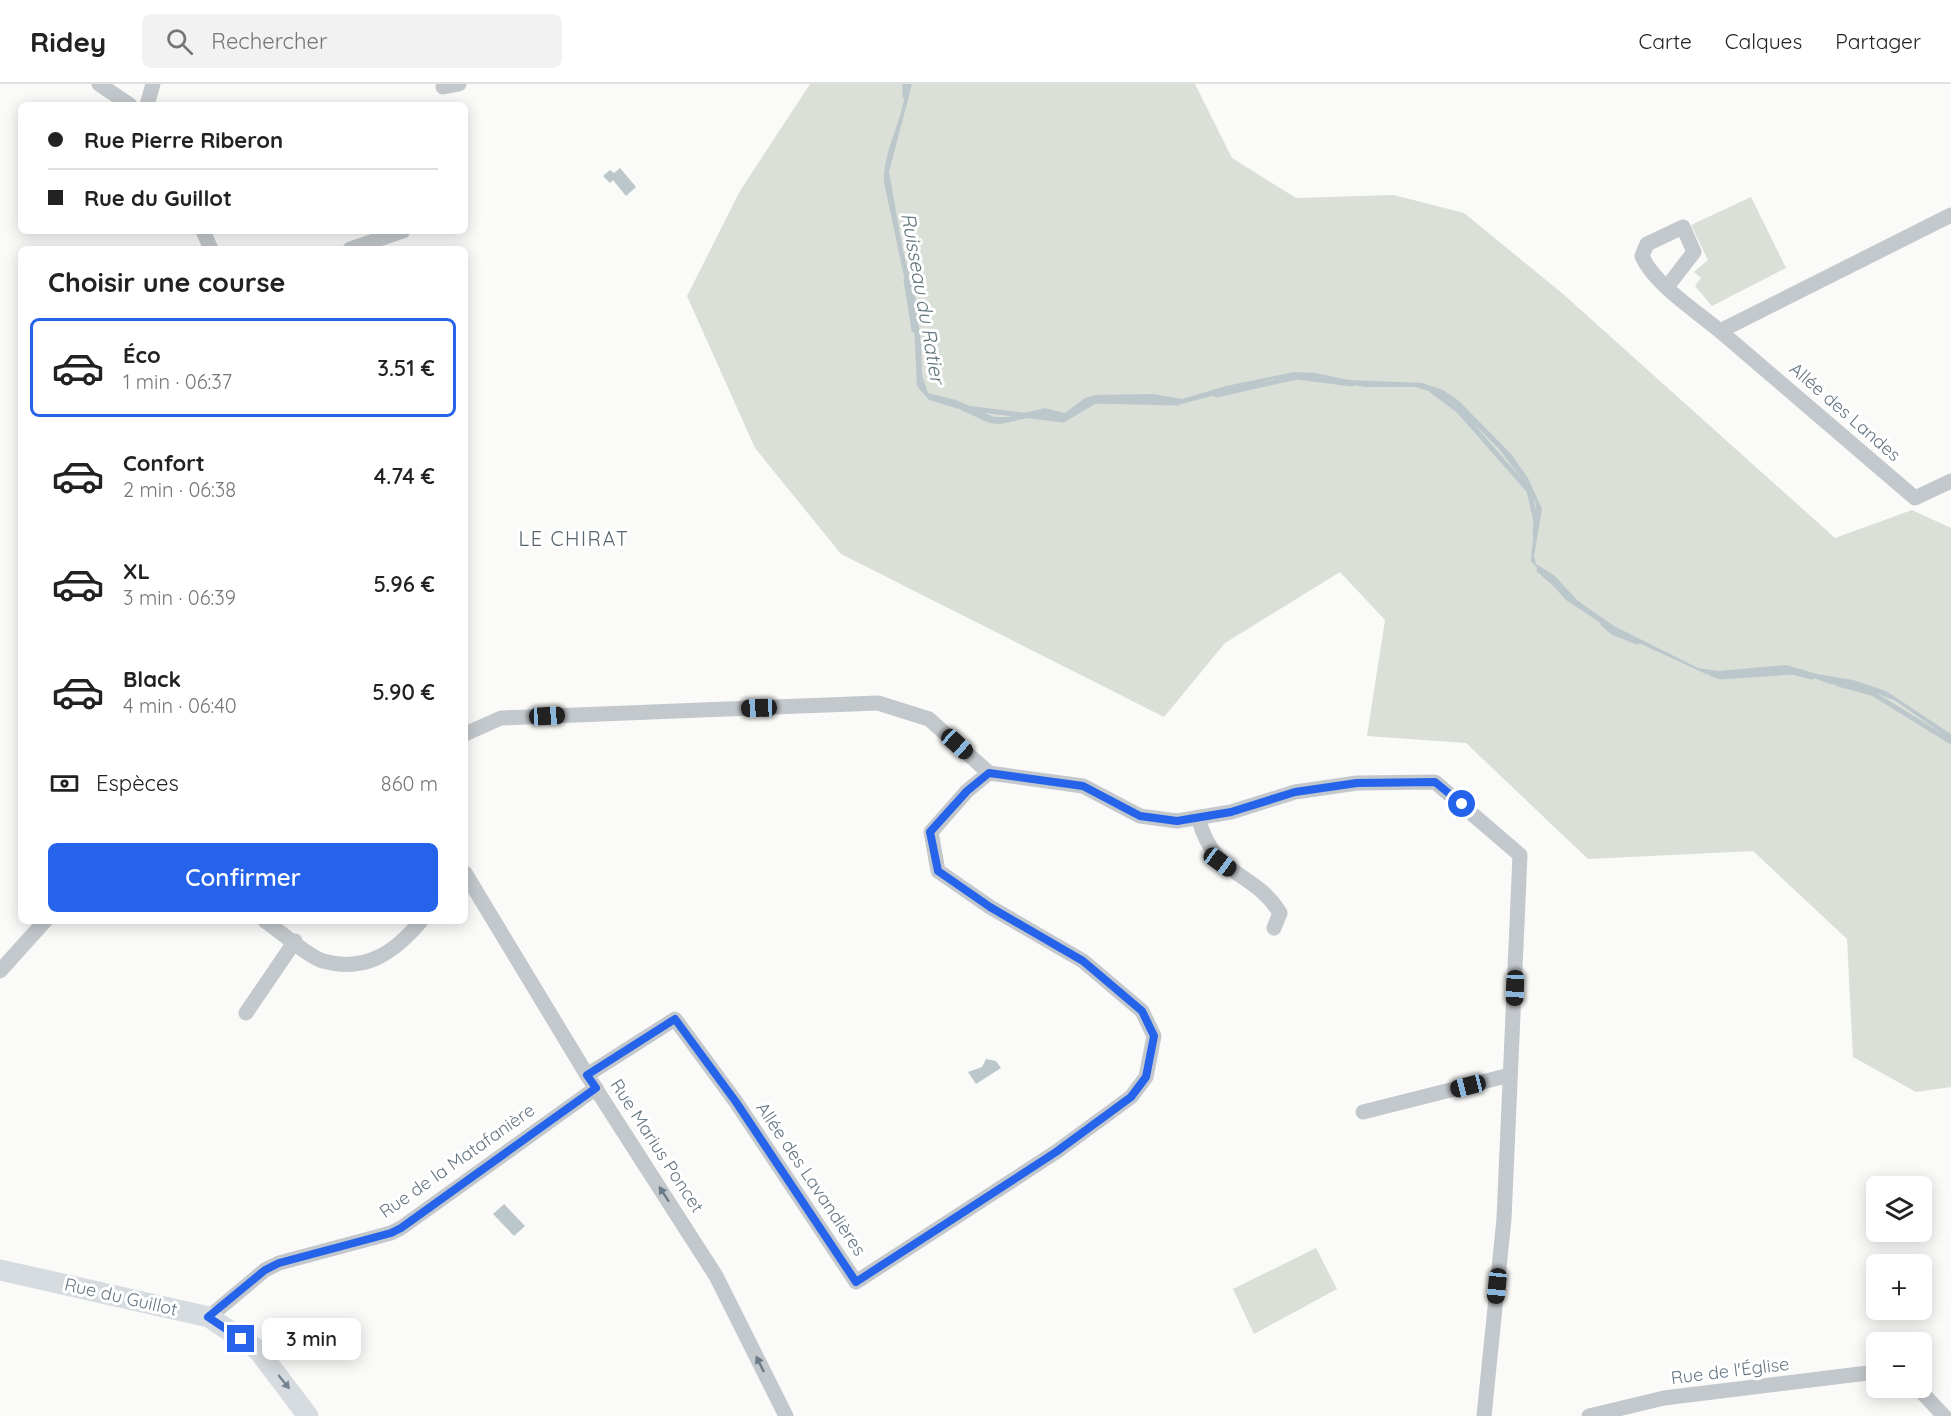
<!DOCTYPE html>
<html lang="fr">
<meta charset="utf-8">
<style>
:root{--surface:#fff;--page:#f2f2f2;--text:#222;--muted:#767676;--line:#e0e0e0;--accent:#2563eb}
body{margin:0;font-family:Quicksand,sans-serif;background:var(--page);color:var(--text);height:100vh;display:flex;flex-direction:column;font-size:22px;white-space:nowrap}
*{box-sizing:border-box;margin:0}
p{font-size:20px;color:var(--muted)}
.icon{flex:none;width:33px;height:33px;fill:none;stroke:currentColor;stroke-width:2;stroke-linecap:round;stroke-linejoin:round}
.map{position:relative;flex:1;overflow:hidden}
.details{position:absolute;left:18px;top:162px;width:450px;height:678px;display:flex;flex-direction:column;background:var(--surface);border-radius:9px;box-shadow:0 3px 15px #0003}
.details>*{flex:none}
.guide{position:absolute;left:18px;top:18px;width:450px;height:132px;border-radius:9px;box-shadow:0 3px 15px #0003;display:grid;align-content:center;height:132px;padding:0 30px;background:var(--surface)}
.tools{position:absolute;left:1866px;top:1092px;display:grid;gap:12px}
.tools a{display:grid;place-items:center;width:66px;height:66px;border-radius:9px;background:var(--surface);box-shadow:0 3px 15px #0003;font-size:30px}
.end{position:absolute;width:27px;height:27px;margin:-14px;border:8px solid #2563eb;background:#fff;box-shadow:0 0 0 3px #fff}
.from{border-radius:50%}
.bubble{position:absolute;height:42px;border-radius:9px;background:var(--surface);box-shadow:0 3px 15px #0003;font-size:20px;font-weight:600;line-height:42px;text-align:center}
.car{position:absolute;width:18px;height:36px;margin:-18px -9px;border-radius:8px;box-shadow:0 0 4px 2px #0007;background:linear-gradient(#222 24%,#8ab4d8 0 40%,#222 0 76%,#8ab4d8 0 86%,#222 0)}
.guide b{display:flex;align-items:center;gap:21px;height:57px;font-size:22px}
.guide b+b{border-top:2px solid var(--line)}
.guide i{width:15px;height:15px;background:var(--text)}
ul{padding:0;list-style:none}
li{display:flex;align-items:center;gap:18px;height:99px;margin:0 12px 9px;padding:0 18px;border:3px solid transparent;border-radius:9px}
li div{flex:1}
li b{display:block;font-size:22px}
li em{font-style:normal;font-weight:600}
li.active{border-color:var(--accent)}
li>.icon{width:54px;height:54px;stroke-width:1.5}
h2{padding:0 30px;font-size:27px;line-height:72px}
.pay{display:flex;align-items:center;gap:15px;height:66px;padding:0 30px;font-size:22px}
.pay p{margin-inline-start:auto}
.cta{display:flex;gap:12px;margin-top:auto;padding:12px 30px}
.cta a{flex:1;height:69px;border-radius:9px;background:var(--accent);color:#fff;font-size:24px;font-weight:600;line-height:69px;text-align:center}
header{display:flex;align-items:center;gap:36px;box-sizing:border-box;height:84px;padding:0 30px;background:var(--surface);border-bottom:2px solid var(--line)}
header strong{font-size:28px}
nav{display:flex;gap:33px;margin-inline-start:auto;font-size:21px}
.search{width:420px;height:54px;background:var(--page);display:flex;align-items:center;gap:15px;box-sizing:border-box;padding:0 21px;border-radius:9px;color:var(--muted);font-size:22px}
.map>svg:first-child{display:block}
.green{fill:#dadfd7}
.water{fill:#bbc7cb}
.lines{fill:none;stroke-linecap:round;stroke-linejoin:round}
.stream{stroke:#bbc7cb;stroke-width:5}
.street{stroke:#c3c8cc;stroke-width:15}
.secondary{stroke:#d6dbdf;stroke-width:21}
.oneway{fill:#6a7a87}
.oneway2{fill:#768591}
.route{stroke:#2563eb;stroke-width:8}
.labels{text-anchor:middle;stroke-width:6;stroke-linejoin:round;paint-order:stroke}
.street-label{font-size:18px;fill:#657683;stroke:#fff}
.water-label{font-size:20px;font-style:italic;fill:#60757c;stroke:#fff}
.neighbourhood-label{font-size:20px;letter-spacing:1.5px;fill:#57646e;stroke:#fff}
</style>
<header>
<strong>Ridey</strong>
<div class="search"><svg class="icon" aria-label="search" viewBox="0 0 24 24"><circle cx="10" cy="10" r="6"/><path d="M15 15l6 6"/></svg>Rechercher</div>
<nav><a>Carte</a><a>Calques</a><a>Partager</a></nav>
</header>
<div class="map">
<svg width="1951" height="1332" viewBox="0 0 1951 1332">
<rect width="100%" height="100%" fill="#fafaf8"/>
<g class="green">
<path d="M810,0H1195L1232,74L1296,114L1394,111L1464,129L1563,210L1835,454L1912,426L1951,444V1003L1916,1008L1853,973L1847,855L1753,767L1588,775L1466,659L1367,652L1385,536L1340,488L1225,559L1164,633L841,470L755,364L687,212L740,107Z"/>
<path d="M1751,113L1786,184L1712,222L1695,202L1701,194L1694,188L1708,176L1691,141Z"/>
<path d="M1316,1164L1337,1205L1254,1250L1233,1205Z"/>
</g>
<g class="water">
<path d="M906,0H912L889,88L903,167L915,213L921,258L922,291L928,309L956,316L994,333H1008L1045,324L1065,329L1085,314L1095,311L1153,310L1182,315L1226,302L1294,288L1315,289L1349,296L1422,299L1443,306L1459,317L1511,370L1528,394L1542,425L1534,472L1536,480L1555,492L1578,517L1614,542L1698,584L1718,587L1786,581L1817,590L1853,596L1886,607L1951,650V656L1896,617L1866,605L1830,600L1792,586L1717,592L1706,590L1613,547L1566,516L1531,477L1536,420L1521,394L1499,365L1452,318L1436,309L1415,303H1366L1297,293L1274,295L1182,320L1102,316L1085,321L1075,332L1067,335L1042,331L1000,340L989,339L959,325L929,316L917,302L914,240L884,98C883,64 905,34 906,0Z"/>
<path d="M620,84L636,103L626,112L613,96L610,99L603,92L610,86L614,89Z"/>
<path d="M986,975L996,977L1001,984L976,1000L968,988L982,983Z"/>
<path d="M504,1120L525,1142L514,1152L493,1130Z"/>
</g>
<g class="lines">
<g class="stream">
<path d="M905,12V0"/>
<path d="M906,196L914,246"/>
<path d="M1431,306L1459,327L1529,407L1536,437L1535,450"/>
<path d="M1216,311L1297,293L1352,300"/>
<path d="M966,324L1063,336L1095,317L1178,319"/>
<path d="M1539,486L1555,500"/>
<path d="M1603,540L1614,549L1637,558"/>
<path d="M1712,590L1720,593L1793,588L1812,593"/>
<path d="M1838,600L1872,609L1951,658"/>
</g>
<g class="street">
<path d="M99,0L130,21"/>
<path d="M443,3L459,0"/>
<path d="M147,21L153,0"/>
<path d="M203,147L211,165"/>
<path d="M350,165L403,147"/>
<path d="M1667,203L1694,168L1683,143L1647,160L1642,172C1654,200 1696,227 1720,247C1785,303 1850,358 1915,414L1951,397"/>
<path d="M1720,247L1951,131"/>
<path d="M465,650L501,634L878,619L929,635L989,689L1083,702L1140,732L1177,737L1231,728L1295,708L1357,699L1435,698L1520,771L1504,1135L1484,1332"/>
<path d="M1198,733C1214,795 1254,786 1280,829L1274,844"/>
<path d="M465,789L587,991L716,1192L786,1332"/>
<path d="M265,837C280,847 307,872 323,877C366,889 395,868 421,837"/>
<path d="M0,887L45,837"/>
<path d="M246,929L295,857"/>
<path d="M587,991L675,935L736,1018L856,1198L1056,1068L1131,1013L1146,993L1154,952L1142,927L1083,877L990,823L938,787L931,748L967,707L989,689"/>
<path d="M1363,1028L1510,991"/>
<path d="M209,1233L265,1186L279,1179L391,1149L401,1144L596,1004"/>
<path d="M1918,1304L1944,1332"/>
<path d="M1589,1332L1664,1314L1876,1288"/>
</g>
<path class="secondary" d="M0,1186L209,1233L258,1266L308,1332"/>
</g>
<defs><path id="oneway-solid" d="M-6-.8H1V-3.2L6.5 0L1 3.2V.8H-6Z" transform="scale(1.5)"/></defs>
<g class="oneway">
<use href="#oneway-solid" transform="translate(664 1110) rotate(-123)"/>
<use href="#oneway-solid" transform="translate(760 1280) rotate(-116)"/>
</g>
<use class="oneway2" href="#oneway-solid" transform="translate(284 1298) rotate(51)"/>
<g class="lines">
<path class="route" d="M241,1255L208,1233L265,1186L279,1179L391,1149L401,1144L596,1004L587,991L675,935L736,1018L856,1198L1056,1068L1131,1013L1146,993L1154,952L1142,927L1083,877L990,823L938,787L930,748L967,707L989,689L1083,702L1140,732L1177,737L1231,728L1295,708L1357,699L1435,698L1462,720"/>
</g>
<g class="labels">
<g class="street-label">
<text transform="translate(1845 328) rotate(41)" y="6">Allée des Landes</text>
<text transform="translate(657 1062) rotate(57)" y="6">Rue Marius Poncet</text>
<text transform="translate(457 1077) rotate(-35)" y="6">Rue de la Matafanière</text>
<text transform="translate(811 1095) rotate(56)" y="6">Allée des Lavandières</text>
<text transform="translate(121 1213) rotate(13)" y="6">Rue du Guillot</text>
<text transform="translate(1730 1287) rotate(-7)" y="6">Rue de l'Église</text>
</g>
<g class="water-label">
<text transform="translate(923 214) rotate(80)" y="7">Ruisseau du Ratier</text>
</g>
<g class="neighbourhood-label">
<text x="574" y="462">LE CHIRAT</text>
</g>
</g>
</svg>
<div class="tools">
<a><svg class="icon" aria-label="layers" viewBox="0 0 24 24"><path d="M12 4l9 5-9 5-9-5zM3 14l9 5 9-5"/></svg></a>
<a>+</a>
<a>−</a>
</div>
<i class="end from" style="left:1462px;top:720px"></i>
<i class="end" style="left:241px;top:1255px"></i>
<div class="bubble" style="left:262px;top:1234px;width:99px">3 min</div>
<i class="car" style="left:759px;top:624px;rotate:268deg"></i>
<i class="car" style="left:547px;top:632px;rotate:87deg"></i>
<i class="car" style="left:957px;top:660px;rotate:132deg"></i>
<i class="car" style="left:1220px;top:778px;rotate:126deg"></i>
<i class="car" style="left:1515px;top:904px;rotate:182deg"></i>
<i class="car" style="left:1468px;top:1002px;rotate:256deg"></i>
<i class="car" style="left:1497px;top:1202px;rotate:186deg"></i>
<div class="guide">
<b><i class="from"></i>Rue Pierre Riberon</b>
<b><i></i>Rue du Guillot</b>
</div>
<section class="details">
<h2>Choisir une course</h2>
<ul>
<li class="active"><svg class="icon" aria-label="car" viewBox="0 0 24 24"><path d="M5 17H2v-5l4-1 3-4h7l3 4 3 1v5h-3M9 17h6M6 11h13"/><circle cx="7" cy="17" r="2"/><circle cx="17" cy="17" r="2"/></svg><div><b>Éco</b><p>1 min · 06:37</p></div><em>3.51 €</em></li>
<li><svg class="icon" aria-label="car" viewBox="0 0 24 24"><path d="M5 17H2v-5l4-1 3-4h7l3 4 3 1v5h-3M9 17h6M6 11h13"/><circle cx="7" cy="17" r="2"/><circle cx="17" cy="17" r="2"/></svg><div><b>Confort</b><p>2 min · 06:38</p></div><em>4.74 €</em></li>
<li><svg class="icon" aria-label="car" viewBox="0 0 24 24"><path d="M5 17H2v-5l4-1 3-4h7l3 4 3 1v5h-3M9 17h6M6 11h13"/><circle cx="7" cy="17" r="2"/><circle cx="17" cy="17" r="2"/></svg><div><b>XL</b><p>3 min · 06:39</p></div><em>5.96 €</em></li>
<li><svg class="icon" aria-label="car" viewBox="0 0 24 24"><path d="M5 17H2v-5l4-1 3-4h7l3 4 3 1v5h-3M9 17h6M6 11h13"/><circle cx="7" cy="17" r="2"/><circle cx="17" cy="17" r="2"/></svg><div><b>Black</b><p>4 min · 06:40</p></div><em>5.90 €</em></li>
</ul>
<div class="pay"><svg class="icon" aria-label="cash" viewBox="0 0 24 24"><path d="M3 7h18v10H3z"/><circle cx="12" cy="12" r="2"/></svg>Espèces<p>860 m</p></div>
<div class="cta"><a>Confirmer</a></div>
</section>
</div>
